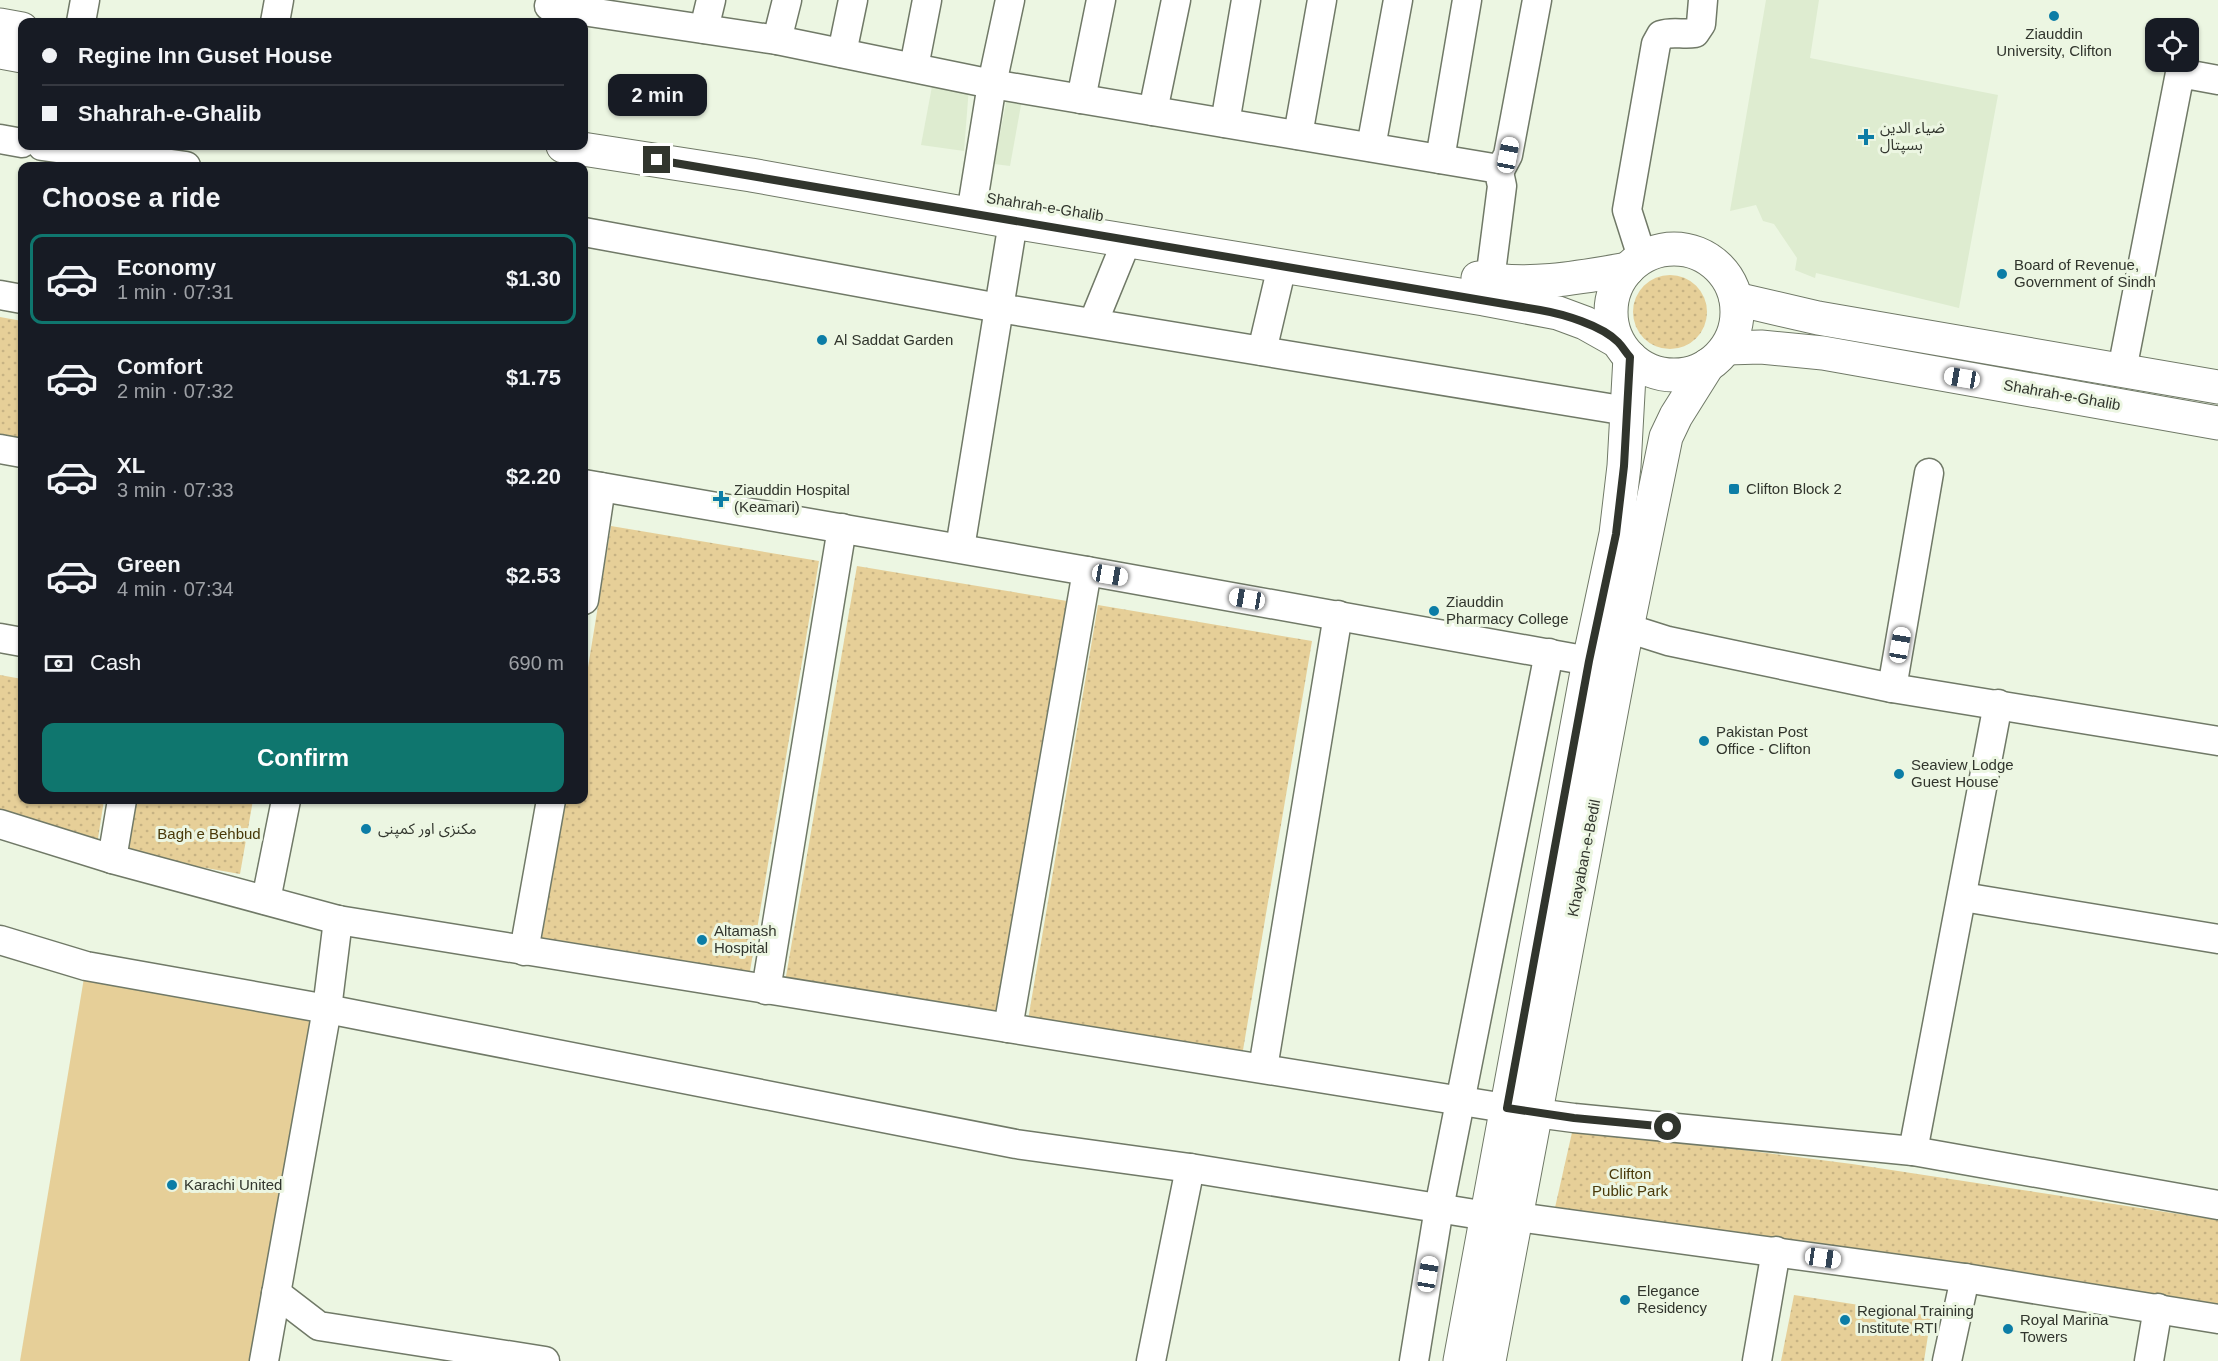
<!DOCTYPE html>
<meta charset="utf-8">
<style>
:root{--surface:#171b24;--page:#20242c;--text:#f1f3f6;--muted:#9ea1a6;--line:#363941;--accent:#0f766e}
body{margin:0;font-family:Arial,"Noto Sans Arabic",sans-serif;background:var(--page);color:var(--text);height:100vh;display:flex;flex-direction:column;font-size:22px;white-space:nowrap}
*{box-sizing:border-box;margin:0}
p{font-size:20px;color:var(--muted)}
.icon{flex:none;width:33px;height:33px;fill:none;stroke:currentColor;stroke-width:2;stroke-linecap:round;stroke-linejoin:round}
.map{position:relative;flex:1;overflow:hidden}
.side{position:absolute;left:18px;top:162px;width:570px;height:642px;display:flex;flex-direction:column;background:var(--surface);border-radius:12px;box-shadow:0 2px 4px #0004}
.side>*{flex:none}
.guide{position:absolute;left:18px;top:18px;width:570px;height:132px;border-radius:12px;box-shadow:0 2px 4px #0004;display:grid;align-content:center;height:132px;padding:0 24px;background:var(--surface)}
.buttons{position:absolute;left:2145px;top:18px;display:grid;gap:12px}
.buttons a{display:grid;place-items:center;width:54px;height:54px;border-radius:12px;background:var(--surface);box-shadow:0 2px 4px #0004;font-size:30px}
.end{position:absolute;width:27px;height:27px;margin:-14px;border:8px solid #31352d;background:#fff;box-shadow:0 0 0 3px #fff}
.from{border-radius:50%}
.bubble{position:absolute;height:42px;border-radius:12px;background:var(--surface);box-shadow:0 2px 4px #0004;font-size:20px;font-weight:800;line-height:42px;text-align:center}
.car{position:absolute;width:18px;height:36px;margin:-18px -9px;border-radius:8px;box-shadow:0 0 4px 2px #0007;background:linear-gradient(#fff 24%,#345 0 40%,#fff 0 76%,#345 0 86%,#fff 0)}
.guide b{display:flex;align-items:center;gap:21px;height:57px;font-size:22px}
.guide b+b{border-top:2px solid var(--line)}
.guide i{width:15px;height:15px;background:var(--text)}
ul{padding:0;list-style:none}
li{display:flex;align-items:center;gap:18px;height:90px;margin:0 12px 9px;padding:0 12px;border:3px solid transparent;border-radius:12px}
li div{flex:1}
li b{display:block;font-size:22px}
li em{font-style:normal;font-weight:800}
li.selected{border-color:var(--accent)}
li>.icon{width:54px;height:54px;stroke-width:1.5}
h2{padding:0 24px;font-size:27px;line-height:72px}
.pay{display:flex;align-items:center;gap:15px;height:66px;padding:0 24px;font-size:22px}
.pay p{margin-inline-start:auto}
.button{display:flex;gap:12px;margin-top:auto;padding:12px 24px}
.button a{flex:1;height:69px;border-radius:12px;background:var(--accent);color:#fff;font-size:24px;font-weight:800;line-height:69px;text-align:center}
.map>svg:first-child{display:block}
.built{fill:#deecd0}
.grass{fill:url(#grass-dots)}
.pitch{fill:#e6cf98}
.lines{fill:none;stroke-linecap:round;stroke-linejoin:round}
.minor-casing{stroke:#707967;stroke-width:31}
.major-casing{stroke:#707967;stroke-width:35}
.minor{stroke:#fff;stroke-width:28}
.major{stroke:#fff;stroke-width:33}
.route{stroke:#31352d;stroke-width:8}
.poi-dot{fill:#0c7da6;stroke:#ecf6e2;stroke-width:2}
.labels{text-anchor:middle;stroke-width:6;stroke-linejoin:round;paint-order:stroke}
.poi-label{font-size:15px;fill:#31352d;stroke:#ecf6e2;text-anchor:start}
.street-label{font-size:15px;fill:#31352d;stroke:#ecf6e2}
.park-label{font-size:15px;fill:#493909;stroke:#ecf6e2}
</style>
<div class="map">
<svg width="2218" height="1361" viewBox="0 0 2218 1361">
<defs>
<pattern id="grass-dots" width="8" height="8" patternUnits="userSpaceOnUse" patternTransform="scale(1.5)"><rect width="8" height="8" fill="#e6cf98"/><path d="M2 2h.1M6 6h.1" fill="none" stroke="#c6b283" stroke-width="1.8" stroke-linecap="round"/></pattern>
</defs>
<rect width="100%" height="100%" fill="#ecf6e2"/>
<g class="built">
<path d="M1766,0H1819L1810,58L1998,95L1959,308L1816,273L1815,278L1795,270L1797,258L1774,224L1763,221L1756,205L1730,211Z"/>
<path d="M933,81L969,87L964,151L921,145Z"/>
<path d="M1008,93L1023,94L1010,166L994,164Z"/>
</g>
<g class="grass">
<circle cx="1670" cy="312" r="37"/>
<path d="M0,317L22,321V447L0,443Z"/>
<path d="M611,526L819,561L749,977L541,943L565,800H584V692Z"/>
<path d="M857,566L1067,601L995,1018L785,982Z"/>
<path d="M1098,605L1312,641L1242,1056L1028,1020Z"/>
<path d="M0,675L22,679V800H104L97,845L0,816Z"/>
<path d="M131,800H253L240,874L121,853Z"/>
<path d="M1573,1128L1852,1164L2218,1220V1311L1552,1221Z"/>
<path d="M1794,1295L1931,1316L1924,1361H1781Z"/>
</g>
<path class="pitch" d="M86,966L327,1009L263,1361H20Z"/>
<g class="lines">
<g class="minor-casing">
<g id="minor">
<path d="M549,6L777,40L992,84L1493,168L1499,172L1502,186L1490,280"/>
<path d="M81,22L85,0"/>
<path d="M275,22L279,0"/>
<path d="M704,29L711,0"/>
<path d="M777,40L787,0"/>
<path d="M842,53L853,0"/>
<path d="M914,67L927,0"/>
<path d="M1081,99L1101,0"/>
<path d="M1153,111L1176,0"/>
<path d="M1225,123L1246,0"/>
<path d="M1298,135L1322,0"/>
<path d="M0,139L22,143"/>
<path d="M42,146L186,166"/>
<path d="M1371,147L1398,0"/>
<path d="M1440,159L1467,0"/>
<path d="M1499,172L1508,155L1537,0"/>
<path d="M971,214L992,84L1010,0"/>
<path d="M584,232L999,308L1627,411"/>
<path d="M1642,257L1627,210L1656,44L1661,35C1673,31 1683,35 1695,33L1701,24L1703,0"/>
<path d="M0,295L22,299"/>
<path d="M1093,323L1127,240"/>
<path d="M1262,351L1282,266"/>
<path d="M2122,370L2180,73L2218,80"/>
<path d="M0,449L22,453"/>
<path d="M584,484L1087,571L1589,661"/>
<path d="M960,548L1013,222"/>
<path d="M584,600L601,487"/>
<path d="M1627,628L1668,641L1892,688L2218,741"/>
<path d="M0,638L22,642"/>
<path d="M1892,688L1929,473"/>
<path d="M0,824L112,859L338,920L1536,1113L1574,1118L1913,1151L2218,1205"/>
<path d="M112,859L122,800"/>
<path d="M1963,897L2218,939"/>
<path d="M266,900L286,800"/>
<path d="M0,940L86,966L327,1009L1016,1144L1190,1168L1487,1216"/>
<path d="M524,951L551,800"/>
<path d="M766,990L842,528"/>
<path d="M1008,1028L1087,571"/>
<path d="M1263,1068L1338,615"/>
<path d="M1913,1151L1998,704"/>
<path d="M1517,1217L1965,1278L2218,1319"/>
<path d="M276,1293L319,1326L545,1361"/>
<path d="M264,1361L327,1009L338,920"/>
<path d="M1151,1361L1190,1168"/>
<path d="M1414,1361L1439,1208L1549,653"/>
<path d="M1757,1361L1776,1251"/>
<path d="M1947,1361L1965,1278"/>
<path d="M2149,1361L2158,1308"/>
</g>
</g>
<g class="major-casing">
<g id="major">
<path d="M0,25L22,29"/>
<path d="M0,52L22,56"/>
<path d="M563,146L751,175L1013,222L1484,299L1558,313L1585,323L1617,341"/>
<circle cx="1674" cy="312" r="63"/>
<path d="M1478,278C1529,287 1577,278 1628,269"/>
<path d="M1736,299L1818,318L2218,387"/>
<path d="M1727,348L1761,347L1823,353L2218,423"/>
<path d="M1460,1361L1589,661L1616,534L1624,466L1630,357"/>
<path d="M1489,1361L1627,628L1666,437L1676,416L1708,365"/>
</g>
</g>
<use href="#minor" class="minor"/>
<use href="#major" class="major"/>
</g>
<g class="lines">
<path class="route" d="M657,160L1540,310C1563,314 1601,325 1618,342C1623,347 1626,353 1630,357L1624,466L1616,534L1589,661L1507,1108L1574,1118L1668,1127"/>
</g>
<g class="poi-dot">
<circle cx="2054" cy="16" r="6"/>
<path d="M1863 128h6v6h6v6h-6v6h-6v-6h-6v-6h6z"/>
<circle cx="2002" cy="274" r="6"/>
<circle cx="822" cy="340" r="6"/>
<rect x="1728" y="483" width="12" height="12" rx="3"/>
<path d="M718 490h6v6h6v6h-6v6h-6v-6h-6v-6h6z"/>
<circle cx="1434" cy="611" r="6"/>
<circle cx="1704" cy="741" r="6"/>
<circle cx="1899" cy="774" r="6"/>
<circle cx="366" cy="829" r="6"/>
<circle cx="702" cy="940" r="6"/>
<circle cx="172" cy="1185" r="6"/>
<circle cx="1625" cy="1300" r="6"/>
<circle cx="1845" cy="1320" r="6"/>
<circle cx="2008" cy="1329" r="6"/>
</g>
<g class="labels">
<g class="poi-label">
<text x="2054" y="39" text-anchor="middle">Ziauddin<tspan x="2054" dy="17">University, Clifton</tspan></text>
<text x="1880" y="133">ضیاء الدین<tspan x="1880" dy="17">ہسپتال</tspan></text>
<text x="2014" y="270">Board of Revenue,<tspan x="2014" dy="17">Government of Sindh</tspan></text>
<text x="834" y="345">Al Saddat Garden</text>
<text x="1746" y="494">Clifton Block 2</text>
<text x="734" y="495">Ziauddin Hospital<tspan x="734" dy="17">(Keamari)</tspan></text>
<text x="1446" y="607">Ziauddin<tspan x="1446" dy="17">Pharmacy College</tspan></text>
<text x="1716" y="737">Pakistan Post<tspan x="1716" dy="17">Office - Clifton</tspan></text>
<text x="1911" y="770">Seaview Lodge<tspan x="1911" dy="17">Guest House</tspan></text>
<text x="378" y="834">مکنزی اور کمپنی</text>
<text x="714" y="936">Altamash<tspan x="714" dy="17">Hospital</tspan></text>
<text x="184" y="1190">Karachi United</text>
<text x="1637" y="1296">Elegance<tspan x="1637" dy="17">Residency</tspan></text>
<text x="1857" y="1316">Regional Training<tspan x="1857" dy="17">Institute RTI</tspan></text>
<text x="2020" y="1325">Royal Marina<tspan x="2020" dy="17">Towers</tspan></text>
</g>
<g class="street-label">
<text transform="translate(1045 207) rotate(9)" y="5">Shahrah-e-Ghalib</text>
<text transform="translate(2062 395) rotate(10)" y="5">Shahrah-e-Ghalib</text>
<text transform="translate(1584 858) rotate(-79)" y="5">Khayaban-e-Bedil</text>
</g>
<g class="park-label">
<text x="209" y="839">Bagh e Behbud</text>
<text x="1630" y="1179">Clifton<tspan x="1630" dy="17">Public Park</tspan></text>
</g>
</g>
</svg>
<div class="buttons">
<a><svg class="icon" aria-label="locate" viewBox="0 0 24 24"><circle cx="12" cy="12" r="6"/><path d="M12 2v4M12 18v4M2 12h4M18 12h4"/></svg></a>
</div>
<i class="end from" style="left:1668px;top:1127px"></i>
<i class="end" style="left:657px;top:160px"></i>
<div class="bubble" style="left:608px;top:74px;width:99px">2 min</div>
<i class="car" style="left:1508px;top:155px;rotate:11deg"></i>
<i class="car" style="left:1962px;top:378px;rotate:280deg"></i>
<i class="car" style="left:1110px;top:575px;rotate:100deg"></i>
<i class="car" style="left:1247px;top:599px;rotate:280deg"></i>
<i class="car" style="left:1900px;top:645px;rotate:10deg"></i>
<i class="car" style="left:1823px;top:1258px;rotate:98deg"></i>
<i class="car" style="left:1428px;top:1274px;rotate:9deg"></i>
<div class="guide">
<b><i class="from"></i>Regine Inn Guset House</b>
<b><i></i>Shahrah-e-Ghalib</b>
</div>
<section class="side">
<h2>Choose a ride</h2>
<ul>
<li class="selected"><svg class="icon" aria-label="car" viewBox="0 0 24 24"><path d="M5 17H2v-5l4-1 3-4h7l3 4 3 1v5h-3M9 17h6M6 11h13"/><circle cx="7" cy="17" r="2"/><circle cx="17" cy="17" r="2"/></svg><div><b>Economy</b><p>1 min · 07:31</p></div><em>$1.30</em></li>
<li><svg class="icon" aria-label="car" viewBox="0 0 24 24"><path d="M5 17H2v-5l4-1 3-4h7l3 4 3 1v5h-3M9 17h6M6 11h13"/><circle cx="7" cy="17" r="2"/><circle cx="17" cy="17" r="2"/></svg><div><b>Comfort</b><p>2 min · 07:32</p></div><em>$1.75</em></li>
<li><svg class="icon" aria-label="car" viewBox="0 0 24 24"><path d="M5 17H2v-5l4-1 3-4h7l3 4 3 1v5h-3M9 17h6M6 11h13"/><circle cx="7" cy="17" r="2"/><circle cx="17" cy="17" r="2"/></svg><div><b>XL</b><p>3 min · 07:33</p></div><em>$2.20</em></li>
<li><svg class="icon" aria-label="car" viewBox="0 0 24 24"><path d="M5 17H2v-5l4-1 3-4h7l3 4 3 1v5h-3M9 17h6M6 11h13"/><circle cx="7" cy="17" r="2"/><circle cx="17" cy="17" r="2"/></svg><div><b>Green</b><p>4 min · 07:34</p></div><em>$2.53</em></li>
</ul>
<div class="pay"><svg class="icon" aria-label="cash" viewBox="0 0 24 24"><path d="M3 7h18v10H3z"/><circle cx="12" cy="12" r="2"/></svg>Cash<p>690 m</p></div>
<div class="button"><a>Confirm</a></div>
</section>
</div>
